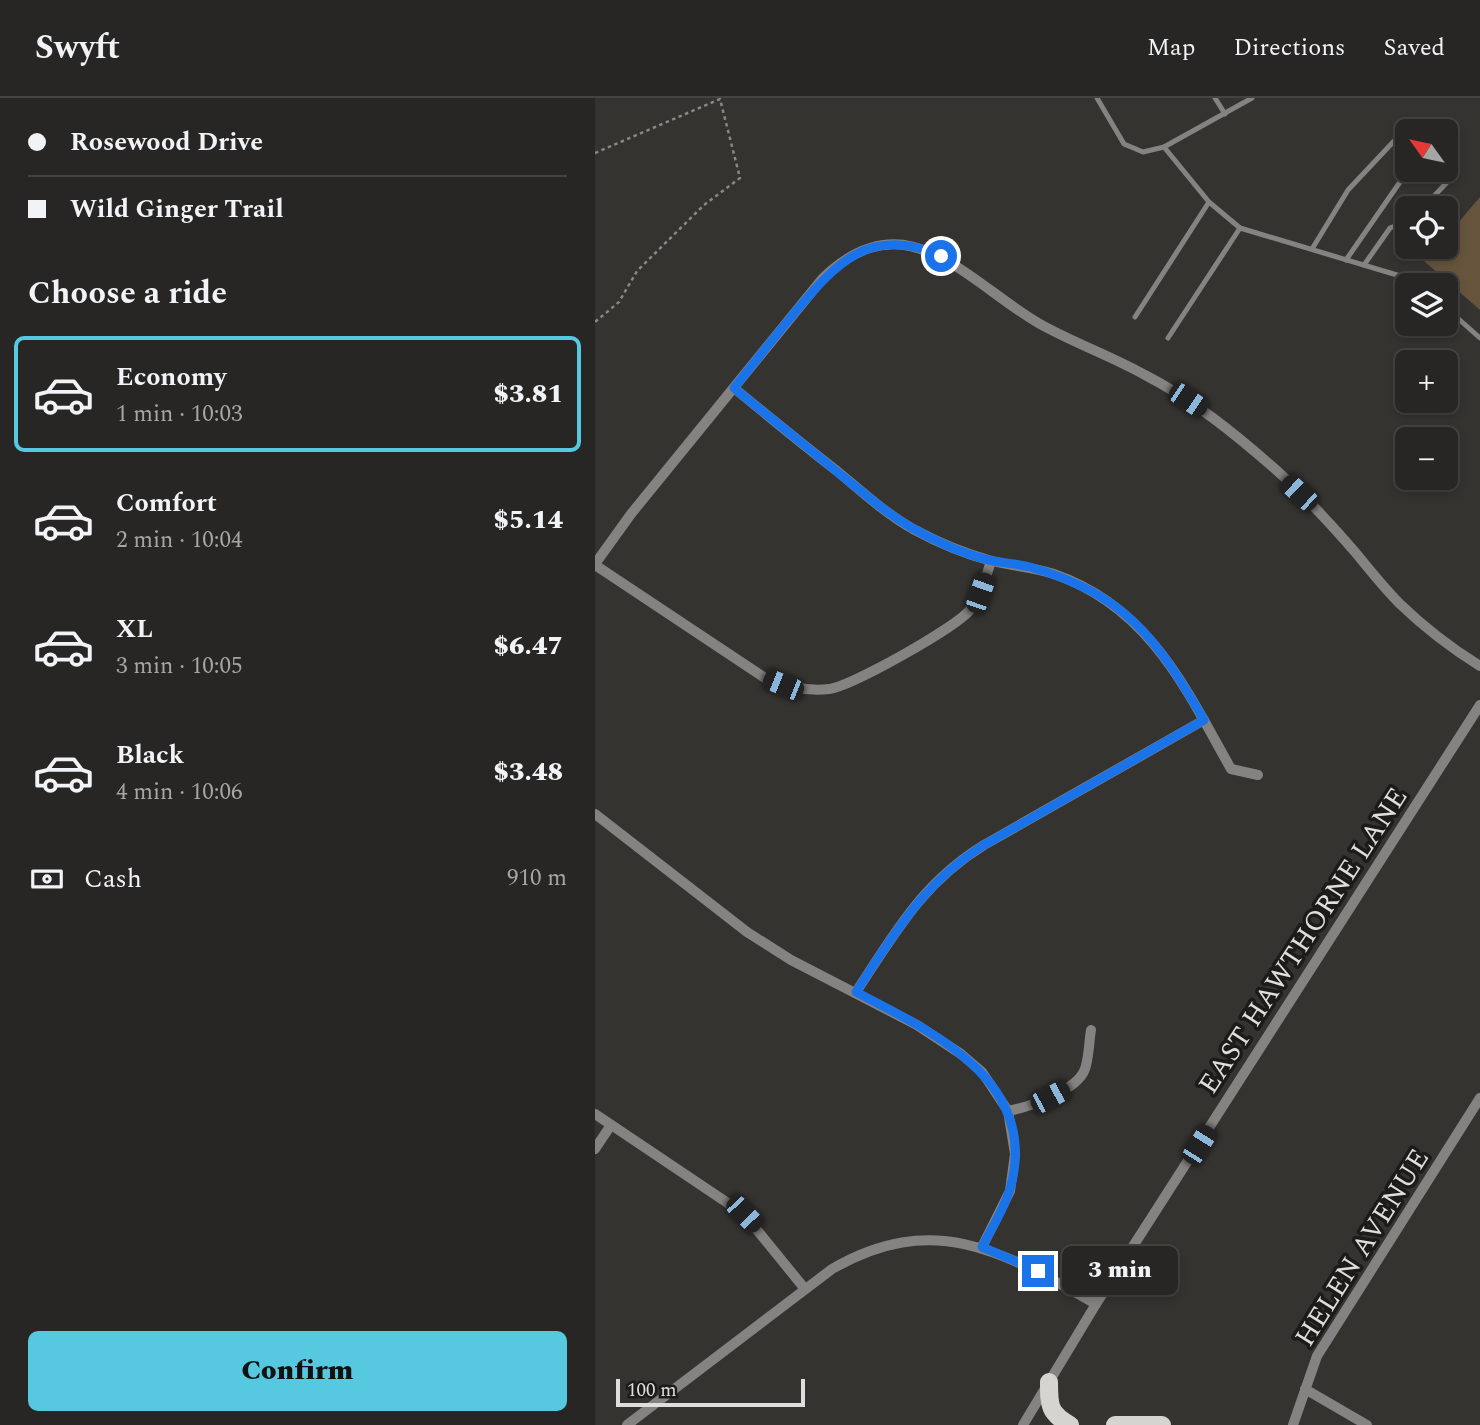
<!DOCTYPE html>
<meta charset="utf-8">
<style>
:root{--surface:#282624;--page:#343231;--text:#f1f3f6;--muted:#a5a5a6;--line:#444341;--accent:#56c9e0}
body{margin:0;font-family:Spectral,serif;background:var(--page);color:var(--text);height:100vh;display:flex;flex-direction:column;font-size:26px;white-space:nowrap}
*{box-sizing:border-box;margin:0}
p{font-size:23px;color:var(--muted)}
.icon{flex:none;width:38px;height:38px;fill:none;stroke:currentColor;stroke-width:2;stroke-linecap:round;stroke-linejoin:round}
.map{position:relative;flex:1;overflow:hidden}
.sheet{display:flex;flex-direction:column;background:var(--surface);width:595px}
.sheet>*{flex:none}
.banner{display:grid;align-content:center;height:154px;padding:0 28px;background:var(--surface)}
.needle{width:46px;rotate:303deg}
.buttons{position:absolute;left:800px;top:21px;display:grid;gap:14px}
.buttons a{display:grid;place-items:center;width:63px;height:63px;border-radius:10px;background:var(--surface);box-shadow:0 4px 10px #0003,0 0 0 2px var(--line);font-size:35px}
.scale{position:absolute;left:21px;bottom:18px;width:189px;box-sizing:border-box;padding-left:7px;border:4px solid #e0dedc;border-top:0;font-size:19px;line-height:24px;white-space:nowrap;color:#e0dedc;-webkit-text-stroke:5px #1c1b19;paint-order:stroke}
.end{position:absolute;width:32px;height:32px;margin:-16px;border:9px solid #1a73e8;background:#fff;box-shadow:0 0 0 4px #fff}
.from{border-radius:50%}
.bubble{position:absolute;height:49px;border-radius:10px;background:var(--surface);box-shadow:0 4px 10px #0003,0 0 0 2px var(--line);font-size:23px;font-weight:800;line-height:49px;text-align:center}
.car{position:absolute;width:21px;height:42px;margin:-21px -10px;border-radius:9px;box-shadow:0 0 5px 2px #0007;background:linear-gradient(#222 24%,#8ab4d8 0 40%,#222 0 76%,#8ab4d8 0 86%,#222 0)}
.banner b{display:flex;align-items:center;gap:24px;height:66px;font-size:26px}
.banner b+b{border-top:2px solid var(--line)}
.banner i{width:18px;height:18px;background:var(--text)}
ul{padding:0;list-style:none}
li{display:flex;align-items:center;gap:21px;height:116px;margin:0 14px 10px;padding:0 14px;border:4px solid transparent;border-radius:10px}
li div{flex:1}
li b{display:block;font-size:26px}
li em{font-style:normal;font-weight:800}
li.active{border-color:var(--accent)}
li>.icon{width:63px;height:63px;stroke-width:1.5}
h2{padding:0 28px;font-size:32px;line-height:84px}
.pay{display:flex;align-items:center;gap:18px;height:77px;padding:0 28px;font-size:26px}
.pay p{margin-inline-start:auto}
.cta{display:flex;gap:14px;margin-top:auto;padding:14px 28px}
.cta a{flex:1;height:80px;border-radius:10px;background:var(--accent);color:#111;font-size:28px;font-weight:800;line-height:80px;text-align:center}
header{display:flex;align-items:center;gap:42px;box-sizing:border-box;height:98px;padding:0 35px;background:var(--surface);border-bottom:2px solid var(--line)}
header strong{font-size:33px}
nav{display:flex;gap:38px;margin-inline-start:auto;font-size:24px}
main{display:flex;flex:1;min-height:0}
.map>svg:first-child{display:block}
.park{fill:#66553c}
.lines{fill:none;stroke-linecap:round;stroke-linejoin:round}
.path{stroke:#8a8886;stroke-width:2.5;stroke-dasharray:3.5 3.5;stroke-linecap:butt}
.lane{stroke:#848382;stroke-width:5}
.street{stroke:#848382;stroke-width:10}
.primary{stroke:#d6d4d0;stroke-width:18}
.route{stroke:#1a73e8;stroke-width:9}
.labels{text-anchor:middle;stroke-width:7;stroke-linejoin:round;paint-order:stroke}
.street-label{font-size:28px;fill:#e0dedc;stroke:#1c1b19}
</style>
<header>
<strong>Swyft</strong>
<nav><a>Map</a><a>Directions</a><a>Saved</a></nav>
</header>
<main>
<section class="sheet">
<div class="banner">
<b><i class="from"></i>Rosewood Drive</b>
<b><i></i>Wild Ginger Trail</b>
</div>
<h2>Choose a ride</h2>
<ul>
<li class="active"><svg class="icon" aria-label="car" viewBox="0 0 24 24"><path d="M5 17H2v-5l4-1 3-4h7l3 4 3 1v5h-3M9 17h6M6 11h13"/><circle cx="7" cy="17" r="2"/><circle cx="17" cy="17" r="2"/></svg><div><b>Economy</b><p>1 min · 10:03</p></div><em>$3.81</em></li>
<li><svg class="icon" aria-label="car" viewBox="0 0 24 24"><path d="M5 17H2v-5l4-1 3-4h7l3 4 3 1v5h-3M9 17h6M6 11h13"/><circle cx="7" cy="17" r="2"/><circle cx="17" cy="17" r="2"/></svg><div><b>Comfort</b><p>2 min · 10:04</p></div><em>$5.14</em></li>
<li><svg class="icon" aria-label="car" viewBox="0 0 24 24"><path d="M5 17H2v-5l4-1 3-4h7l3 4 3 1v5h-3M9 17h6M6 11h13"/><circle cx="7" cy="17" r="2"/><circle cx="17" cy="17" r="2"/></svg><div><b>XL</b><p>3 min · 10:05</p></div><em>$6.47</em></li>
<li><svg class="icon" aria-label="car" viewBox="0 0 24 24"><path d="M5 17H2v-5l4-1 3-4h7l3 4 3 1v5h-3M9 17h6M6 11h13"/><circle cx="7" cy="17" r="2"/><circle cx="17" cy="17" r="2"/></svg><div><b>Black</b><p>4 min · 10:06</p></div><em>$3.48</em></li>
</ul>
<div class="pay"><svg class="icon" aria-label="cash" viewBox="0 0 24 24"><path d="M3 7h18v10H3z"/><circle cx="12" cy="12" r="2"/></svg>Cash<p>910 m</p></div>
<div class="cta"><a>Confirm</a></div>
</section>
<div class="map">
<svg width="885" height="1327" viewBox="0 0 885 1327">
<rect width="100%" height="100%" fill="#353330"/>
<path class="park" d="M885,99V212L829,163L842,149H850L851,139Z"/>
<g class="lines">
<path class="path" d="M0,55L125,1L145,80L109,107L42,173L24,204L0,224"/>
<g class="lane">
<path d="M502,0L529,46L548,54L569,49"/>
<path d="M620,0L630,16"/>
<path d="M657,0L569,49L614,104L645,130L822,183L827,187"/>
<path d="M828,110L855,81L857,72L850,62"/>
<path d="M717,151L753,92L816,25L831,28L833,33"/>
<path d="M751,162L805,84L818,72"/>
<path d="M769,167L795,130L812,123"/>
<path d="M850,209L885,240"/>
<path d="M540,219L614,104"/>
<path d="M573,240L645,130"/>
</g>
<g class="street">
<path d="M139,290C173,318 207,346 242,373C266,393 290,415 318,431C342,444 370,456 397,463C417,468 438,469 459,476C554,509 590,589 636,671L663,677"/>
<path d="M0,466L36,416L228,180C312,99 372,184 445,226C479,245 516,258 550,277C597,301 639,335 679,370C708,396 735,425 760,454C775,472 789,490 805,506C830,530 856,550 885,568"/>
<path d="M0,467L170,580C190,588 212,594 234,591C257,588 360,530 375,512C386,498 391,479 396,463"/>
<path d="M0,716L152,834L196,862L322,927L366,956L387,974L413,1013L420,1056L415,1093L387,1149"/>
<path d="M261,894C300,835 327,785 389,747L609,622"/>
<path d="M413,1013C434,1009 482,993 490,971C494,959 494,944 496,932"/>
<path d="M0,1016L149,1116L210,1191"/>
<path d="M0,1051L16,1027"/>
<path d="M710,1291L772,1327"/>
<path d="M32,1327L237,1171C339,1112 409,1154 501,1206"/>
<path d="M428,1327L501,1206L885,607"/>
<path d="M698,1327L722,1258L885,1000"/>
</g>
<g class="primary">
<path d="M454,1284C454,1308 454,1315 475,1327"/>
<path d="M520,1327H567"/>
</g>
</g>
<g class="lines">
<path class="route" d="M346,158C274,126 240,166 197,218C177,242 158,266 139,290C174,319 211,348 246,377C270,396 293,417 319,431C344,445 371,457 398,463C410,465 423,466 435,469C530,496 562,541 609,622L389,747C329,784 299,836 261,894C338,934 446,984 415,1091C409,1111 397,1130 387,1149L443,1173"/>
</g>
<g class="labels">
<g class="street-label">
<text transform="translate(707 842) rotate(-57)" y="10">EAST HAWTHORNE LANE</text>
<text transform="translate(766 1149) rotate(-58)" y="10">HELEN AVENUE</text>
</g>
</g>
</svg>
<div class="buttons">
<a><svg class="needle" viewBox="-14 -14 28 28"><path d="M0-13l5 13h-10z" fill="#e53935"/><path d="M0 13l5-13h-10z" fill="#a5a5a6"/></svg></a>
<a><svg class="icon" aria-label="locate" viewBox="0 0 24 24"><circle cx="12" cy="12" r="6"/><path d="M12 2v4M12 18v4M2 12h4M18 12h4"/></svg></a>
<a><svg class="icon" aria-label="layers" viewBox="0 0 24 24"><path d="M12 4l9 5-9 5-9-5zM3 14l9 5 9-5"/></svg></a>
<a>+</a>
<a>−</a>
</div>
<div class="scale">100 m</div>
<i class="end from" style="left:346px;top:158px"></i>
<i class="end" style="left:443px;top:1173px"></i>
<div class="bubble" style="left:467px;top:1148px;width:116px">3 min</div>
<i class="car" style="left:593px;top:302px;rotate:124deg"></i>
<i class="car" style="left:704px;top:395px;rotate:313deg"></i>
<i class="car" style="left:385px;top:495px;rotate:19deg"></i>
<i class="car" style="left:188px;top:587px;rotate:292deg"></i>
<i class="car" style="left:455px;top:999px;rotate:62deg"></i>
<i class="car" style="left:604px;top:1047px;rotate:32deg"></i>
<i class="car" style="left:149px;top:1116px;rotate:136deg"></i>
</div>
</main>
